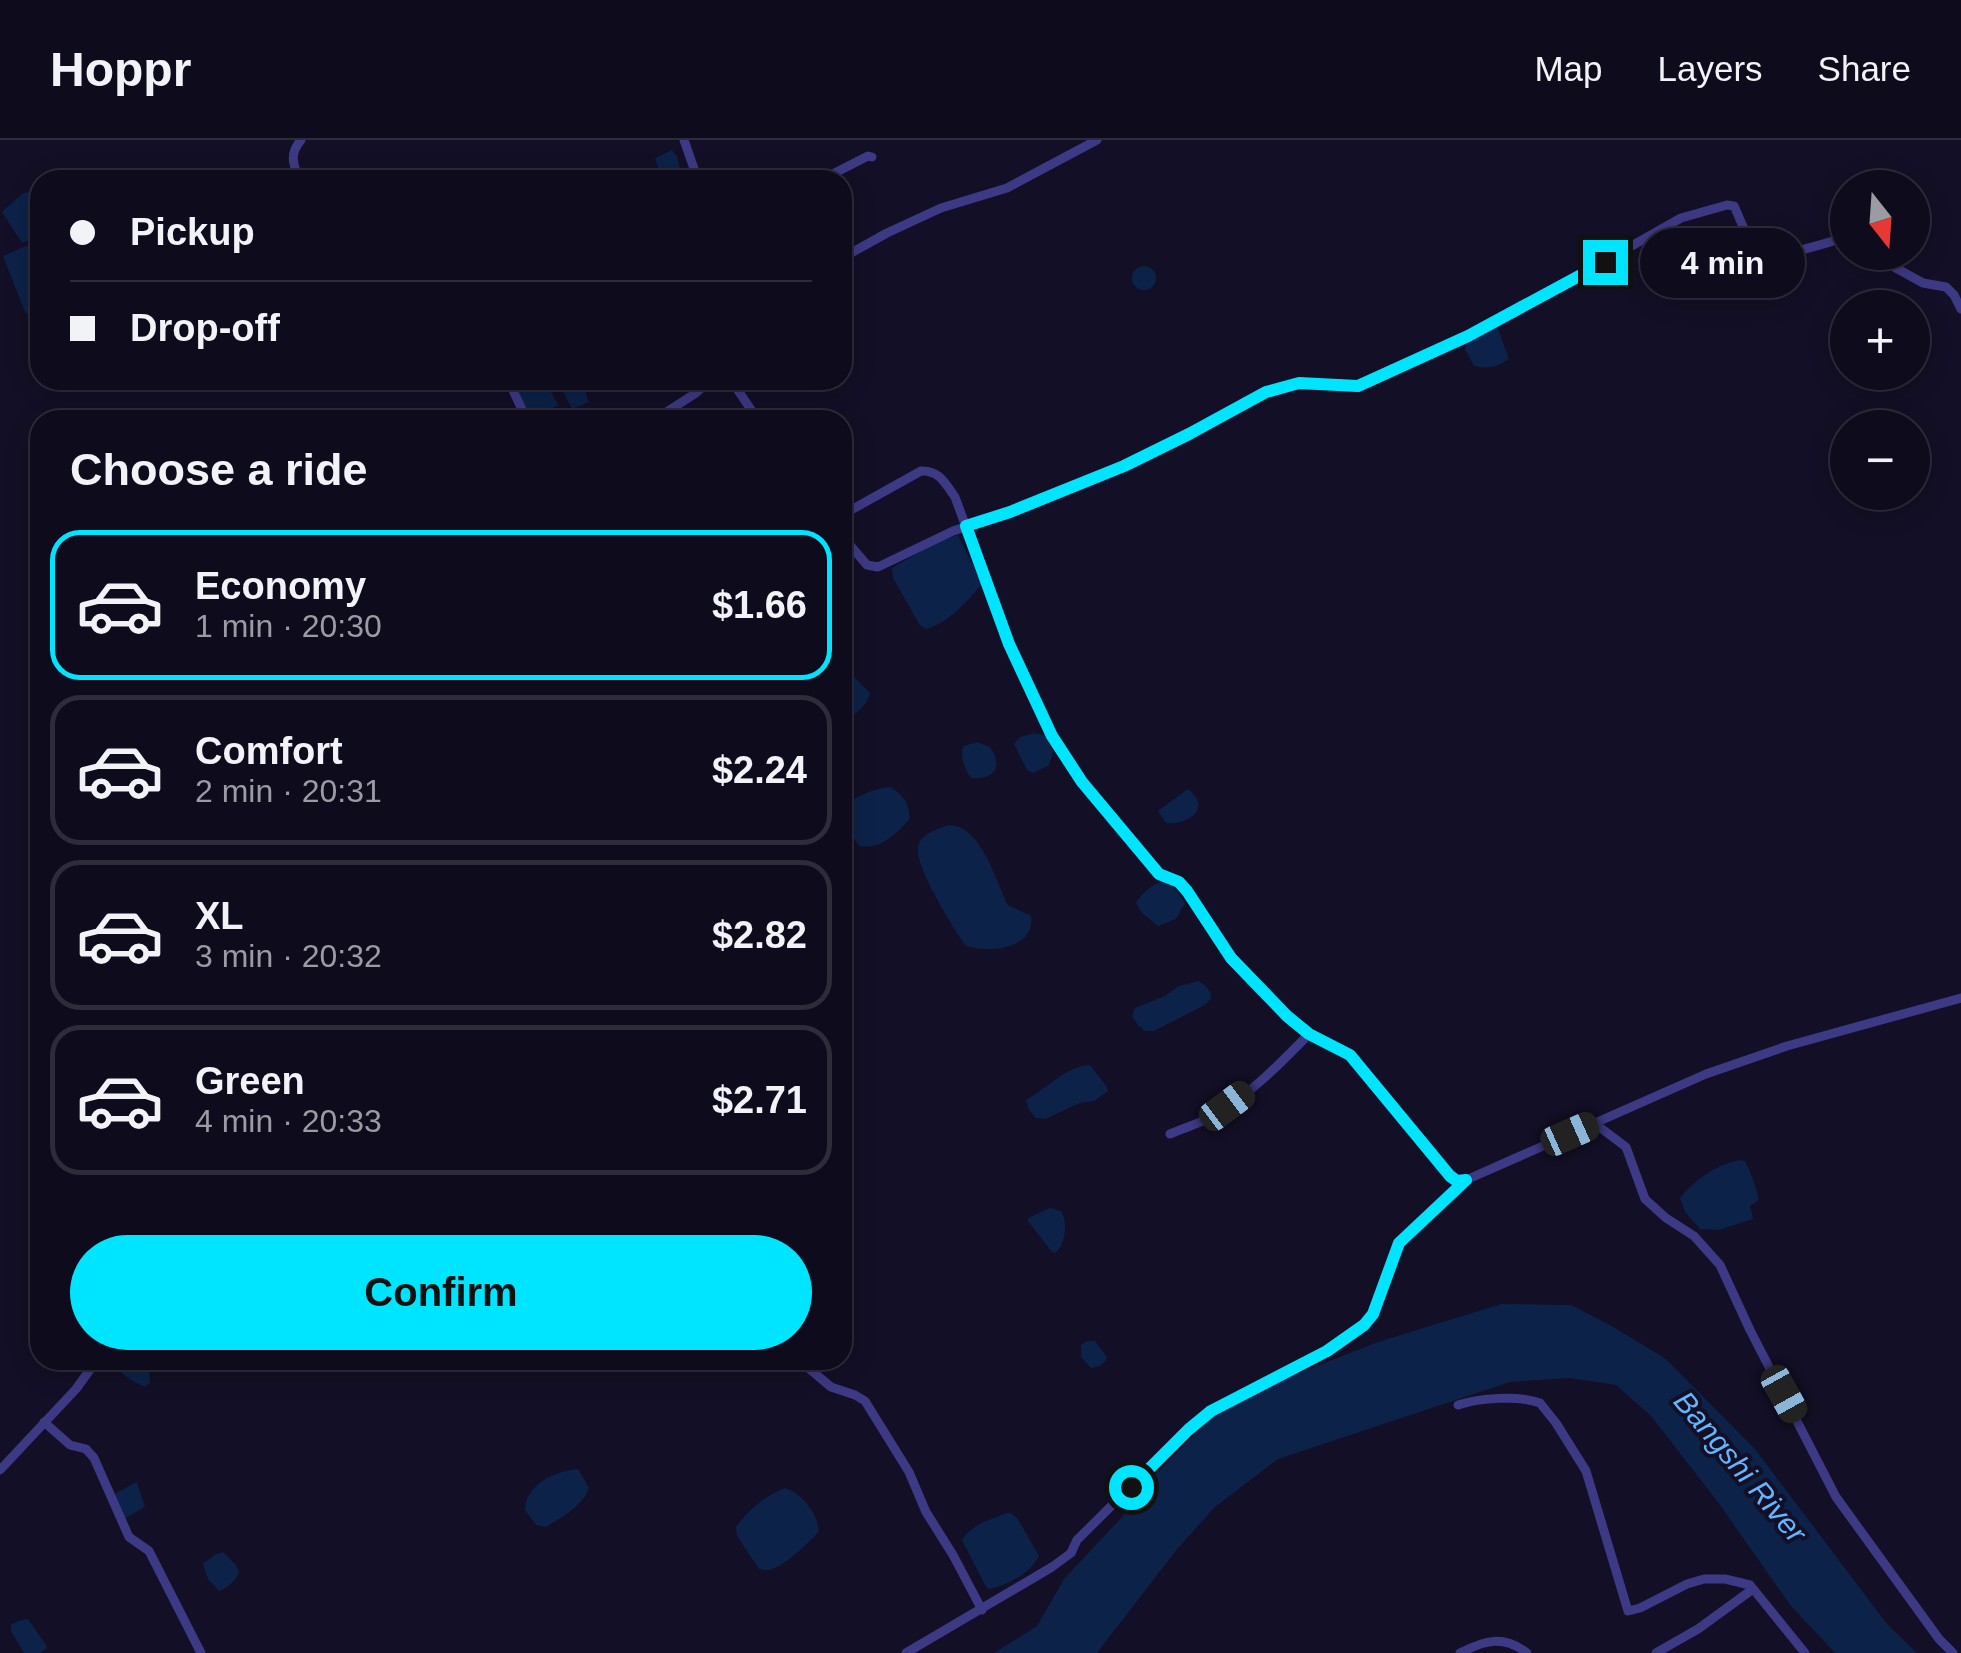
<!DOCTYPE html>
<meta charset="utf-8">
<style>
:root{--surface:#0e0b1c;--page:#1c1929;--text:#f1f3f6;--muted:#9b9ba3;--line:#2e2b3b;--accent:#00e5ff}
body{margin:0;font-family:Helvetica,sans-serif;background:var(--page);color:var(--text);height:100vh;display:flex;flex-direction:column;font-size:38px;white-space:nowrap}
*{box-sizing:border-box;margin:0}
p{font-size:32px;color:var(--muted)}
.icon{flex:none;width:55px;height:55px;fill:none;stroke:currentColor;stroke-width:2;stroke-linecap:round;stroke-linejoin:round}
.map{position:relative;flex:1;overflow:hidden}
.panel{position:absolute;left:30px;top:270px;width:822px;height:960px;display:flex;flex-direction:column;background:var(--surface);border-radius:30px;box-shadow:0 5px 25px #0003,0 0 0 2px var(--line)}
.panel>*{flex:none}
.guide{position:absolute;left:30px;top:30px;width:822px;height:220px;border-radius:30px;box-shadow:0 5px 25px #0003,0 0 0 2px var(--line);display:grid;align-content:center;height:220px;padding:0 40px;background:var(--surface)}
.needle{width:65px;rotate:163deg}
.fabs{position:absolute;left:1830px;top:30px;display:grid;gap:20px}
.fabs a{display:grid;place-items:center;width:100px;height:100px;border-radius:50%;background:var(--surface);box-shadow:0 5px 25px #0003,0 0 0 2px var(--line);font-size:50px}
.end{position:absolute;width:45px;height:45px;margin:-22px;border:12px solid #00e5ff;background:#111;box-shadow:0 0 0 5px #111}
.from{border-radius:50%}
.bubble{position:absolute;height:70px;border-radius:35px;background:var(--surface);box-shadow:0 5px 25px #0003,0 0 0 2px var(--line);font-size:32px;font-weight:700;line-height:70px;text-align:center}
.car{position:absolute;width:30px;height:60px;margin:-30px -15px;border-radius:12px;box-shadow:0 0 8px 2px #0007;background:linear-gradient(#222 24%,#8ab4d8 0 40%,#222 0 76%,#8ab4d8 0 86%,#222 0)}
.guide b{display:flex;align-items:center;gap:35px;height:95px;font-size:38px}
.guide b+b{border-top:2px solid var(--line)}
.guide i{width:25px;height:25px;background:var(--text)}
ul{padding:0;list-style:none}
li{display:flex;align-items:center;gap:30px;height:150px;margin:0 20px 15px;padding:0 20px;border:5px solid var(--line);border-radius:30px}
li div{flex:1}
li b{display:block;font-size:38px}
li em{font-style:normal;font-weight:700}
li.on{border-color:var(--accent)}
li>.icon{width:90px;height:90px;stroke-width:1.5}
h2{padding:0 40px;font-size:45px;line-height:120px}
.primary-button{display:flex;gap:20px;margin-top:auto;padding:20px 40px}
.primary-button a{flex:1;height:115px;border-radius:60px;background:var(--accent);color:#111;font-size:40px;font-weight:700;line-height:115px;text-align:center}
header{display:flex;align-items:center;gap:60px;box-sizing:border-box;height:140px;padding:0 50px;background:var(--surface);border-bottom:2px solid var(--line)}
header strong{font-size:48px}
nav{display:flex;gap:55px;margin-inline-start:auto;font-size:35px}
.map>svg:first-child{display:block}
.water{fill:#0c2248}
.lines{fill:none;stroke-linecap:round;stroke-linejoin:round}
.street{stroke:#3d3a85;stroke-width:9}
.route{stroke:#00e5ff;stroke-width:12}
.labels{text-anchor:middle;stroke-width:8;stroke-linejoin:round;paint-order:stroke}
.water-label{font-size:30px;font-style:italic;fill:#62b6ff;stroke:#130f26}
</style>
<header>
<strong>Hoppr</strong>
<nav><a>Map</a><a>Layers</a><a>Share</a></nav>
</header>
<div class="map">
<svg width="1961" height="1513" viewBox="0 0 1961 1513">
<rect width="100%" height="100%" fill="#130f26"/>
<g class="water">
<path d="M672,10L677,16L682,37L662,40L655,18Z"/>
<path d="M30,51L36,58L32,70L40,78V96L22,103L2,72L22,54Z"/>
<path d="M40,100V167L29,175L25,172L3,116Z"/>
<circle cx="1144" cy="138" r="12"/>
<path d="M1493,185L1497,186L1509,219C1499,226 1487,230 1474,226L1465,209L1467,200Z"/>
<path d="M513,240H545L558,265L529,279Z"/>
<path d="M570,242L583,245L589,262L572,269L561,248Z"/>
<path d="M958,395L982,444C967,461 947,485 925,489L919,484L893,438L892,428L936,402Z"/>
<path d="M843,532L852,535L870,553C867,566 855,576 843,579Z"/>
<path d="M1034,593L1045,595L1053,613L1049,625L1033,633L1027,630L1014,604L1020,597Z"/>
<path d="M977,602L990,607C1004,626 994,641 971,638C965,630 959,615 964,606Z"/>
<path d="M890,647C903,654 911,665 909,680C896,694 880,710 859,706L843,682V667C856,656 872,649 890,647Z"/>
<path d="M1188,649C1212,668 1190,685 1166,683L1158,671Z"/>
<path d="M949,685C981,685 996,741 1008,765L1031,776C1036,809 990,813 966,806C954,790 914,725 918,707C921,693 938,689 949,685Z"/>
<path d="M1163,741L1173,746L1185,763L1176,779L1158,786L1142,773L1136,763C1141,753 1153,744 1163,741Z"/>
<path d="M1199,841C1206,846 1211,849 1211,859L1203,866L1154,891H1145L1138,885L1132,876L1135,868L1165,856L1179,846Z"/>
<path d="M1090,925L1107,947L1108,951L1094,961L1080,963L1045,979L1036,978L1029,970L1026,960C1047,949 1066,926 1090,925Z"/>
<path d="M1740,1020L1745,1021C1751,1033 1756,1047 1759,1060L1750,1066L1753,1079L1719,1090L1700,1089L1685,1072L1680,1058C1695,1040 1717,1024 1740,1020Z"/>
<path d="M1050,1068L1061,1071C1068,1082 1066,1104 1055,1113L1052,1112L1028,1081V1078Z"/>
<path d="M1501,1164L1571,1165L1610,1185L1666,1219L1755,1309L1887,1484L1917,1513H1835L1791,1466L1717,1361L1651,1276L1616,1245L1570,1238L1510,1242L1278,1319L1215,1367L1178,1408L1097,1513H994L1037,1486L1064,1439L1123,1376L1155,1335L1213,1276L1273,1243L1378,1202Z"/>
<path d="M1087,1201H1095L1107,1217C1104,1225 1099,1227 1091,1228L1081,1217V1205Z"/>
<path d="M113,1220H144L149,1229L150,1243L145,1247C130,1240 120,1235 113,1220Z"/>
<path d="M578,1329L589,1348C582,1367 562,1377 546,1387L536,1385L525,1370C526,1344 555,1331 578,1329Z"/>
<path d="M137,1342L145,1367L124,1379L114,1354Z"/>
<path d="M785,1348C802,1353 818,1374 819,1391C811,1401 787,1423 775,1428C767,1431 766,1430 759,1429L737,1396L736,1387C746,1372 767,1354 785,1348Z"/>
<path d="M1007,1373H1011L1018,1379L1039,1416C1031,1433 1007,1445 990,1449L986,1447L962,1400C970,1385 992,1379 1007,1373Z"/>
<path d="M223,1412L236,1425L239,1432C237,1440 226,1449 219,1451L208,1439L203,1424L216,1414Z"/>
<path d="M28,1479L46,1505L47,1508L40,1513H24L11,1491V1485L18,1481Z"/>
</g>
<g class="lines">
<g class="street">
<path d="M684,0L698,40"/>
<path d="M299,40C293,24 289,14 301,0"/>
<path d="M821,40L868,16L872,17"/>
<path d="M1876,112L1894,127L1923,143L1946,147L1954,155L1961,169"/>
<path d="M842,118L887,93L941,68L1007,48L1097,0"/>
<path d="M508,240L527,280"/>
<path d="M731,240L758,280"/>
<path d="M654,280L696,253L710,240"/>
<path d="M842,375L921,331C939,330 945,343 955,357L1009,504L1051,596L1082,642L1159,734L1179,742L1187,751L1231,819L1287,876L1309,894L1349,915L1443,1028L1457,1041L1466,1040L1706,934L1787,906L1961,858"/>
<path d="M842,396L867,425L878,427L953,391L1011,372L1124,325L1189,294L1266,252L1299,243L1358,246L1386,234L1444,208L1515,172L1681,78L1727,65L1734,66C1740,78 1744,93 1753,103C1771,126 1824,102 1848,97"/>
<path d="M1594,983L1626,1007L1645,1059L1666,1078L1694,1096L1720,1125L1750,1190L1836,1357L1939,1499L1953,1513"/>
<path d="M1170,994C1184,988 1200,983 1214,976C1249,955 1281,923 1309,894"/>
<path d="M799,1220L831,1247L855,1255L865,1261L909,1332L926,1372L953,1415L982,1470"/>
<path d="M1458,1265C1479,1258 1519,1255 1540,1263L1556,1283L1586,1331L1628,1471L1640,1468L1687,1444L1704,1439H1725L1750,1445L1805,1513"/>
<path d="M44,1282L70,1305L86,1309L94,1318L129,1397L149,1411L201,1513"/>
<path d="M0,1330L76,1249L97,1220"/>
<path d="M906,1513L1052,1427L1071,1413L1077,1400L1188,1290L1211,1271L1327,1211L1364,1185L1373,1174L1399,1103L1466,1040"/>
<path d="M1460,1513C1485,1500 1504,1495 1527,1513"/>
<path d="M1656,1513L1698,1489L1753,1449"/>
</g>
</g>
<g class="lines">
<path class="route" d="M1131,1347L1188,1290L1211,1271L1327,1211L1364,1185L1373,1174L1399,1103L1466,1040L1457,1041L1450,1036L1350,915L1309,894L1287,876L1231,818L1187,751L1179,742L1159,734L1082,642L1052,596L1009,504L966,386L1010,372L1124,326L1189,294L1266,252L1299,243L1358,246L1468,196L1605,122"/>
</g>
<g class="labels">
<g class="water-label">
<text transform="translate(1740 1327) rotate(50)" y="10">Bangshi River</text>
</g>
</g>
</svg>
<div class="fabs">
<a><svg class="needle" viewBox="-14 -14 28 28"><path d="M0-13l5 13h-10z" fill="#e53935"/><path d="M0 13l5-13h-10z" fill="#9b9ba3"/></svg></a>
<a>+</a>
<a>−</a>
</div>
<i class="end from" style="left:1131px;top:1347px"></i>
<i class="end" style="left:1605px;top:122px"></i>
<div class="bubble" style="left:1640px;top:88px;width:165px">4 min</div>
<i class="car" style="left:1227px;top:966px;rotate:53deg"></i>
<i class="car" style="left:1570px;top:994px;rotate:66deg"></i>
<i class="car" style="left:1784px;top:1254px;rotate:151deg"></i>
<div class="guide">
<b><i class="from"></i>Pickup</b>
<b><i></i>Drop-off</b>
</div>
<section class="panel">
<h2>Choose a ride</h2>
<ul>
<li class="on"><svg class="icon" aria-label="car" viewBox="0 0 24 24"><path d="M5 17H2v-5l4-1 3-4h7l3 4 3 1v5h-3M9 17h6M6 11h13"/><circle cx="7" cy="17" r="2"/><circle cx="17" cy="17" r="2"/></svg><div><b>Economy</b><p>1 min · 20:30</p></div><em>$1.66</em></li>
<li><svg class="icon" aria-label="car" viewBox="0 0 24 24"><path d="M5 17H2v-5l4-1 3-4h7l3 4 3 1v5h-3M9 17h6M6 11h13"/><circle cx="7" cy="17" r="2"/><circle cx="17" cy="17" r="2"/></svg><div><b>Comfort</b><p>2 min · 20:31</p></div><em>$2.24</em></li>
<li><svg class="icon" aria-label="car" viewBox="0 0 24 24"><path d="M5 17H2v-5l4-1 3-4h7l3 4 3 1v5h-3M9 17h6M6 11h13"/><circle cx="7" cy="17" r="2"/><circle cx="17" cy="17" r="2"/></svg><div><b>XL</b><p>3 min · 20:32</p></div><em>$2.82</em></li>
<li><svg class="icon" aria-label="car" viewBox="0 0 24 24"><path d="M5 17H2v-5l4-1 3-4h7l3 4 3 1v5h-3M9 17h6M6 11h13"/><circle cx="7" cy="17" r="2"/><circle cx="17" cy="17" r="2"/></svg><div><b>Green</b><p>4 min · 20:33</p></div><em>$2.71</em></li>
</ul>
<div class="primary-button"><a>Confirm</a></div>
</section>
</div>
